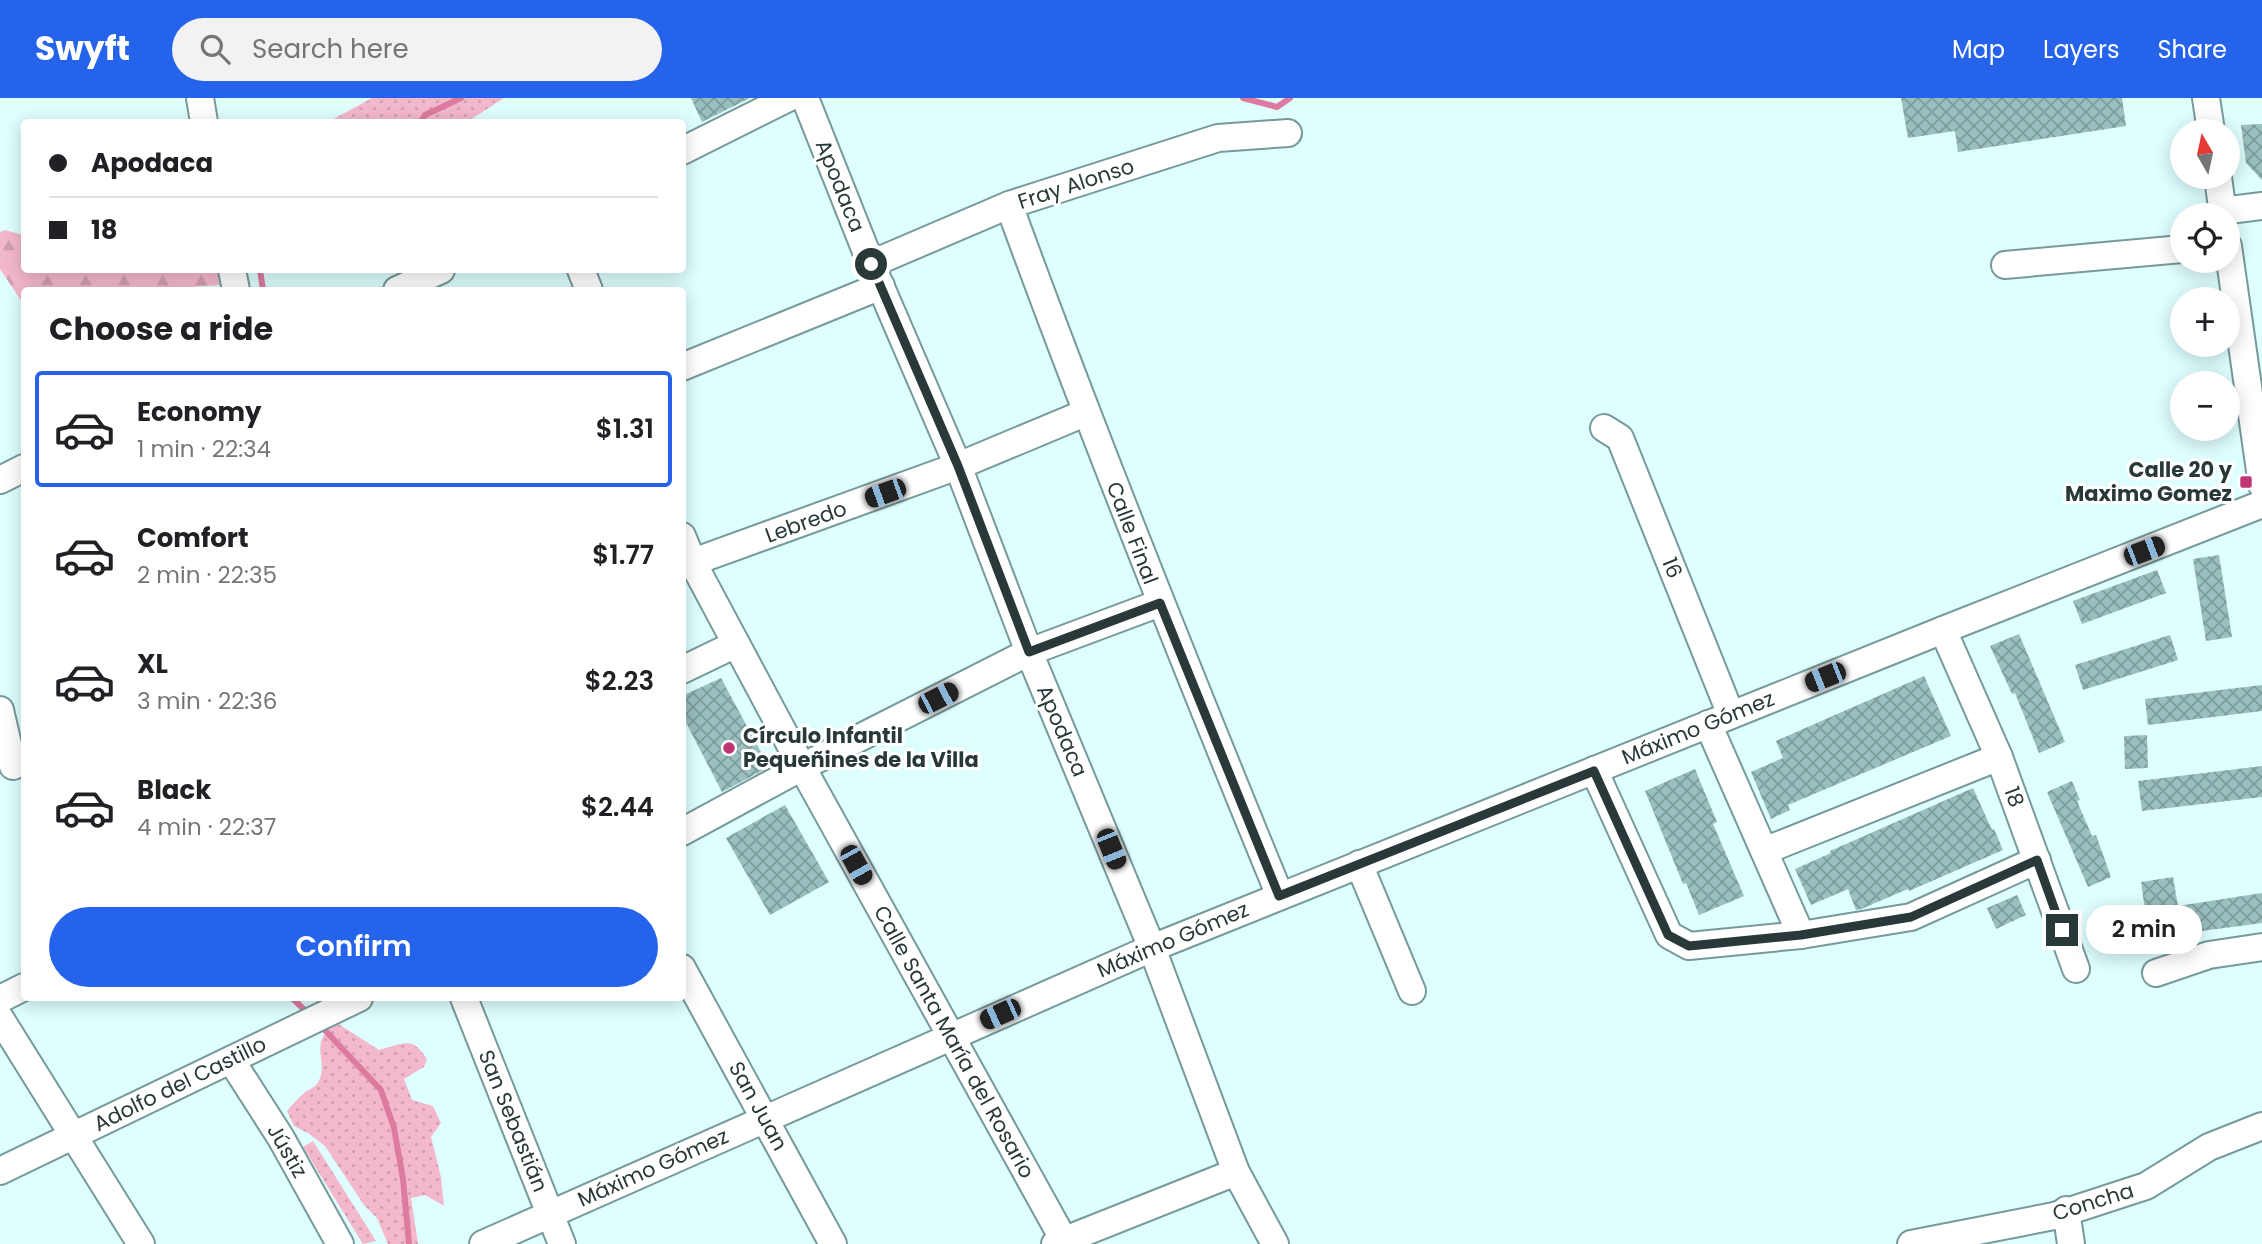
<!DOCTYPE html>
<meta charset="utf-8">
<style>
:root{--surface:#fff;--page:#f2f2f2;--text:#202124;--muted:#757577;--line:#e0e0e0;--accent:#2563eb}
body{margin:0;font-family:Poppins,sans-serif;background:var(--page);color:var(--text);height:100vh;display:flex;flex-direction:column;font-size:26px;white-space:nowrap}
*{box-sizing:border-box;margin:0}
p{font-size:23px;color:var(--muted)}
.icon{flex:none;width:38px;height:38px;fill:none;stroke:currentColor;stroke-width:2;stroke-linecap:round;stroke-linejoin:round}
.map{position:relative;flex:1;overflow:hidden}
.details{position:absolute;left:21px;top:189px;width:665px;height:714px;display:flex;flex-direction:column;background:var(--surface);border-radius:7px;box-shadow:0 4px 18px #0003}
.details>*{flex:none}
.top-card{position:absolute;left:21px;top:21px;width:665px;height:154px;border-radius:7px;box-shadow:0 4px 18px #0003;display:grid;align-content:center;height:154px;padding:0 28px;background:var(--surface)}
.needle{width:46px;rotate:351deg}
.buttons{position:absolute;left:2170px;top:21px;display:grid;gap:14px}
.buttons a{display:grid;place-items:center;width:70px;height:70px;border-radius:50%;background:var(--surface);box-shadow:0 4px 18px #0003;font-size:35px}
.end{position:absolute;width:32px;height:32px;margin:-16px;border:9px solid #293939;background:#fff;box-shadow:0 0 0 4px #fff}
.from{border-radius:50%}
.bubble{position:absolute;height:49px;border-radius:24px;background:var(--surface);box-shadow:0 4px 18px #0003;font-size:23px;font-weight:600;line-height:49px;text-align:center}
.car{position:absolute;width:21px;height:42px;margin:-21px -10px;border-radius:9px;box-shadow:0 0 5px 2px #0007;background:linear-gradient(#222 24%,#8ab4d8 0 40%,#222 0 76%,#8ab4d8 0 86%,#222 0)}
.top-card b{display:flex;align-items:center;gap:24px;height:66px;font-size:26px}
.top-card b+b{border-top:2px solid var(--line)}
.top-card i{width:18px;height:18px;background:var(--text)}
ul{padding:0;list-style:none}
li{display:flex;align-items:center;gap:21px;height:116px;margin:0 14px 10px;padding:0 14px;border:4px solid transparent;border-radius:7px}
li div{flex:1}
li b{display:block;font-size:26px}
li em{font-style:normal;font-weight:600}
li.active{border-color:var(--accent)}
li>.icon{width:63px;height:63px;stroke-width:1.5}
h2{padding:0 28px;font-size:32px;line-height:84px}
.cta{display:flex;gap:14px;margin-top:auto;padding:14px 28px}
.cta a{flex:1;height:80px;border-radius:42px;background:var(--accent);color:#fff;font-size:28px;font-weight:600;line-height:80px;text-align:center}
header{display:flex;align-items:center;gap:42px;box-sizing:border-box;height:98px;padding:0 35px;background:var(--accent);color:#fff}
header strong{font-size:33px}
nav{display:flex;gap:38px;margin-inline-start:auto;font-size:24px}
.search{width:490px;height:63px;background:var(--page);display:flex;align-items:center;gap:18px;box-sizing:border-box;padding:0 24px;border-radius:38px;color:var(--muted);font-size:26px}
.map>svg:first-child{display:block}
.grass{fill:url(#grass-dots)}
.forest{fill:url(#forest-firs)}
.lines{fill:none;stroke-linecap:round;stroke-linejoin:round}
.stream{stroke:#dc7b9f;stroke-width:6}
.building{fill:url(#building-cross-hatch)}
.minor-casing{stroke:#769a9a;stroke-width:30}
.minor{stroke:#fff;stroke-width:26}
.route{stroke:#293939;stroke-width:9}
.poi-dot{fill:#be3674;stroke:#fff;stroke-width:2.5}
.labels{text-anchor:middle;stroke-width:6;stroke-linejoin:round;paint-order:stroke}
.street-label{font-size:21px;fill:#293939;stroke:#fff}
.poi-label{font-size:21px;font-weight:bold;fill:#293939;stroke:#fff;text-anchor:end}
</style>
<header>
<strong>Swyft</strong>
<div class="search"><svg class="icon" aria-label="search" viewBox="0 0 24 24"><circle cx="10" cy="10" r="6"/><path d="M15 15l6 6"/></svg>Search here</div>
<nav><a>Map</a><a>Layers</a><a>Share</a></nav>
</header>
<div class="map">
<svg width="2262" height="1146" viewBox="0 0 2262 1146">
<defs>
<pattern id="grass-dots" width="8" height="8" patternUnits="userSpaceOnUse" patternTransform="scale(1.75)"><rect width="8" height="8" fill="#f4b8cc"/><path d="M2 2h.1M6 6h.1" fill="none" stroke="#d19fb0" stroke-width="1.8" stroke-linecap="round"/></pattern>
<pattern id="forest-firs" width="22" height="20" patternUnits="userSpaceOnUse" patternTransform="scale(1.75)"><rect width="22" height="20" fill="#f4b8cc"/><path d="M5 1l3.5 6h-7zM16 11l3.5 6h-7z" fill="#d19fb0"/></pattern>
<pattern id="building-cross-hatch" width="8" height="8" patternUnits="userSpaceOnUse" patternTransform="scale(1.75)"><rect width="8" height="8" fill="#9abfbf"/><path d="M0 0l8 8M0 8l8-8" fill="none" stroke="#7e9c9c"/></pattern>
</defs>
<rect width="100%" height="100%" fill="#dffefe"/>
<g class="grass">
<path d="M372,0H504L467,24H328Z"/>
<path d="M337,925L379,952C403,946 412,937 427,961L424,969L404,981L412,1002L433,1008L441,1025L431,1039L441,1079L444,1108L425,1097L411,1100L418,1146H388L377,1120L364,1107L325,1048L308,1035L294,1028L287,1013C292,1007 297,1001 303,996C307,992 314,990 317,986C332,966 305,944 337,925Z"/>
<path d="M313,1043L376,1143L363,1146L303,1049Z"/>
</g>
<path class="forest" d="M5,132L23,137L24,135V172H218L219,187L149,192H24V207L0,171V134Z"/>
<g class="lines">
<g class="stream">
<path d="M1243,0L1277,9L1290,0"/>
<path d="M421,24L425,17L461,0"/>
<path d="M260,172L263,192"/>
<path d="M292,900L310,917"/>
<path d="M320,927L381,992L394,1030L403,1081L409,1146"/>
</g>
</g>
<g class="building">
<path d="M691,0H750L702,24Z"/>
<path d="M1901,0H2122L2126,28L1958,54L1955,33L1908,40Z"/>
<path d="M2262,26V82L2246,65L2241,27Z"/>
<path d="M2219,457L2232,539L2206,543L2193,461Z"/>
<path d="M2157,472L2166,495L2082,526L2073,503Z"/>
<path d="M2019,536L2065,644L2039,655L2015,595L2012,596L1990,548Z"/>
<path d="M2170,537L2178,562L2083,592L2075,567Z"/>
<path d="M1924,578L1951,638L1788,707L1790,712L1771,721L1751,674L1783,660L1776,643Z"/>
<path d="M721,580L769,669L722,694L682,617V598Z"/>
<path d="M2262,587V613L2148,627L2145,601Z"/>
<path d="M2147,637L2148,670L2125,671L2124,638Z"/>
<path d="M2262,668V699L2142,713L2138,683Z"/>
<path d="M1695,671L1717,724L1713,726L1744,798L1699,817L1686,785L1683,786L1645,693Z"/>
<path d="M2072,683L2080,702L2077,703L2092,738L2096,737L2111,779L2088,789L2047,694Z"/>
<path d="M1973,690L1992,732L1994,731L2003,752L1909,793L1908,791L1861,811L1856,812L1848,791L1811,807L1795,771L1831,755L1830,753Z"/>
<path d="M785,707L829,784L770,817L726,740Z"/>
<path d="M2173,779L2178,808L2262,795V825L2149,840L2141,784Z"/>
<path d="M2017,797L2026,817L1996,831L1987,810Z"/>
</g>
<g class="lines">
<g class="minor-casing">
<g id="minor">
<path d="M200,0L204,24"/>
<path d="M805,0L871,166L958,368L1029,554L1152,850L1236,1074L1275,1146"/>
<path d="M2206,0L2211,33"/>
<path d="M682,53L788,0"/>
<path d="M2218,79L2223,117"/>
<path d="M1009,107C1094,340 1186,569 1280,798"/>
<path d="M2222,113L2262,108"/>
<path d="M2228,148L2262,387"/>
<path d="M871,166L1009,107L1218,40L1288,35"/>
<path d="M2005,167L2182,151"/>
<path d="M232,172L236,192"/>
<path d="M581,172L589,192"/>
<path d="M397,192L441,172"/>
<path d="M682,269L881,188"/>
<path d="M1604,330L1620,340L1731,617"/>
<path d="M0,382L24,370"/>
<path d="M682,438L693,465L802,669L1066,1146"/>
<path d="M682,468L958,368L1085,315"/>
<path d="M1943,532L1999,659L2076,871"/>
<path d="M682,572L736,546"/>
<path d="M0,612L13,668"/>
<path d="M1708,626L1801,837"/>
<path d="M1594,672L1669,837L1689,848L1801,837L1911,819L2037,762"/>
<path d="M682,734L802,669L1029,554L1160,505"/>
<path d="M1764,753L1999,659"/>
<path d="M1359,766L1412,893"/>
<path d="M682,870L833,1146"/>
<path d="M2156,875L2209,857L2262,849"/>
<path d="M464,900L562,1146"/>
<path d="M0,901L24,889"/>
<path d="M0,920L141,1146"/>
<path d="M231,962L281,1040L340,1146"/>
<path d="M0,1073L359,900"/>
<path d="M2066,1112L2071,1146"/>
<path d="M483,1146L1152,850L1943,532L2262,406"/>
<path d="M1055,1146L1236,1074"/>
<path d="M1911,1146L2054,1118L2146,1088L2209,1049L2262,1028"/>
</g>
</g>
<use href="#minor" class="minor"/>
</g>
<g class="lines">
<path class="route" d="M871,166L958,368L1029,554L1160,505L1279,798L1594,673L1668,837L1689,848L1801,837L1911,819L2037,762L2062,832"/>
</g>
<g class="poi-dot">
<rect x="2239" y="377" width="14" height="14" rx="3.5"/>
<circle cx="729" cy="650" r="7"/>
</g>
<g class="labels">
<g class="street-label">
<text transform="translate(1076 86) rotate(-18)" y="7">Fray Alonso</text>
<text transform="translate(840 88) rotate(68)" y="7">Apodaca</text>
<text transform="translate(806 424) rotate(-20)" y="7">Lebredo</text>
<text transform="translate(1132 435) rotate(69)" y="7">Calle Final</text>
<text transform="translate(1672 470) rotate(68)" y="7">16</text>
<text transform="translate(1698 630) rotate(-22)" y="7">Máximo Gómez</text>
<text transform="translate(1062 633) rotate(67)" y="7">Apodaca</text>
<text transform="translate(2014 699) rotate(70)" y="7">18</text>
<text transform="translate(1173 842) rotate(-23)" y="7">Máximo Gómez</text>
<text transform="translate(954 944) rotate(61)" y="7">Calle Santa María del Rosario</text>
<text transform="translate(180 986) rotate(-26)" y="7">Adolfo del Castillo</text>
<text transform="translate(758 1008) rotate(61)" y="7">San Juan</text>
<text transform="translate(513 1023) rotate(68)" y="7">San Sebastián</text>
<text transform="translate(287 1053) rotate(60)" y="7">Jústiz</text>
<text transform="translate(653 1070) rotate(-24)" y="7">Máximo Gómez</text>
<text transform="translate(2093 1104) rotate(-17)" y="7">Concha</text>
</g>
<g class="poi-label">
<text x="2232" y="379">Calle 20 y<tspan x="2232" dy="24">Maximo Gomez</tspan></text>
<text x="743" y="645" text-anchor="start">Círculo Infantil<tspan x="743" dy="24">Pequeñines de la Villa</tspan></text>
</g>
</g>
</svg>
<div class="buttons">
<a><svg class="needle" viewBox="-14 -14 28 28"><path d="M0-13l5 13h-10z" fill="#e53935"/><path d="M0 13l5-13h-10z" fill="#757577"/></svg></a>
<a><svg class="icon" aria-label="locate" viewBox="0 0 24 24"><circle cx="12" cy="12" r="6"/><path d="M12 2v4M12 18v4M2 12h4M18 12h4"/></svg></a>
<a>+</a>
<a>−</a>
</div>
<i class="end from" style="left:871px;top:166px"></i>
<i class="end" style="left:2062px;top:832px"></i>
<div class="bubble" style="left:2086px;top:807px;width:116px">2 min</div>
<i class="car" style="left:885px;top:395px;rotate:250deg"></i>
<i class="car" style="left:2144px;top:453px;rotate:69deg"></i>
<i class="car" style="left:1825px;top:579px;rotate:248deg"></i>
<i class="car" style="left:938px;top:600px;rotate:63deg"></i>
<i class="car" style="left:1111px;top:751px;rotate:158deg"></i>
<i class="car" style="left:856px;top:767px;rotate:151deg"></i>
<i class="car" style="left:1000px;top:916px;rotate:246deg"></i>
<div class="top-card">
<b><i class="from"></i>Apodaca</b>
<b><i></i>18</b>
</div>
<section class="details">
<h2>Choose a ride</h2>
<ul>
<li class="active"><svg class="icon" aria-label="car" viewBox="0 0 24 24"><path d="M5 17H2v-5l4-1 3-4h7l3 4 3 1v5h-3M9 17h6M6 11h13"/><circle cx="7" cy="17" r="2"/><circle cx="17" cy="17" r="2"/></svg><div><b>Economy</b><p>1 min · 22:34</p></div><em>$1.31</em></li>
<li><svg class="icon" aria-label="car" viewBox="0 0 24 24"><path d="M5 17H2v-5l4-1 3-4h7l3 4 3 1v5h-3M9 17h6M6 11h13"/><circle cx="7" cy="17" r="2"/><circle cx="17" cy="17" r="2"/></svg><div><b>Comfort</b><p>2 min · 22:35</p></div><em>$1.77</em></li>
<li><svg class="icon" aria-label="car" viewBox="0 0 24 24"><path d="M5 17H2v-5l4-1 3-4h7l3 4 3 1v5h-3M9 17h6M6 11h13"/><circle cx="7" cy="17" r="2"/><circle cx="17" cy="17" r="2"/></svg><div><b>XL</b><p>3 min · 22:36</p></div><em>$2.23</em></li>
<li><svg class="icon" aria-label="car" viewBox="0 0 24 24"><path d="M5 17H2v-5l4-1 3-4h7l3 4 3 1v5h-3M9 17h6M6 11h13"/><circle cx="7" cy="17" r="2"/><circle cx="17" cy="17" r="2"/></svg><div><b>Black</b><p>4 min · 22:37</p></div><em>$2.44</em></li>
</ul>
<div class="cta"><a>Confirm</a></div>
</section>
</div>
